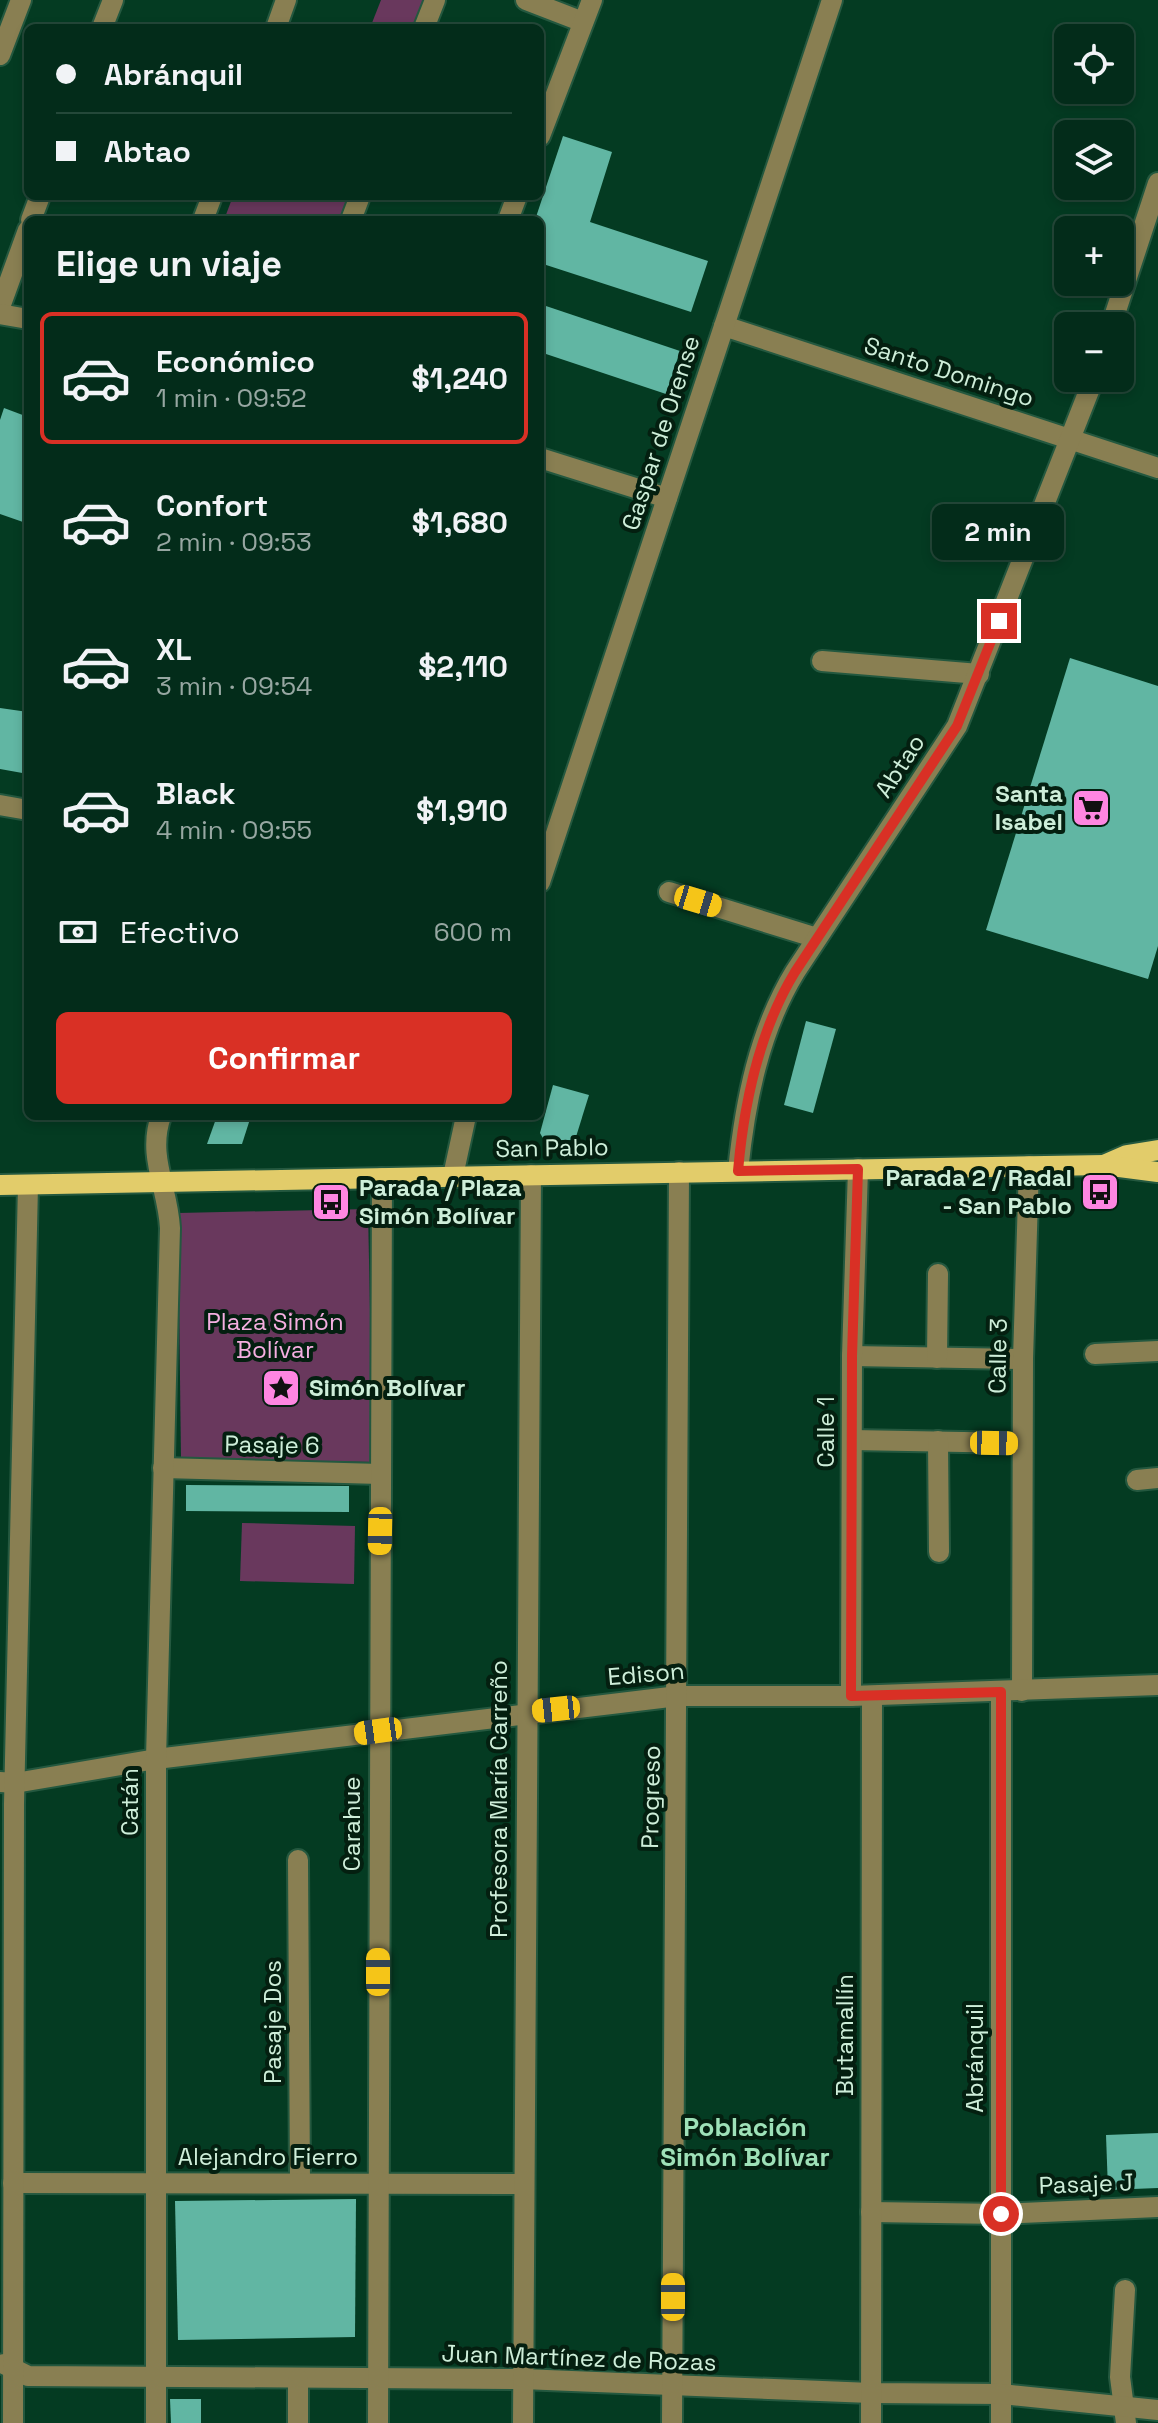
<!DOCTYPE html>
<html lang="es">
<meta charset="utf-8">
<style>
:root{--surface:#032c1a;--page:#0d3423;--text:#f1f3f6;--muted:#97a7a2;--line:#244839;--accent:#d93025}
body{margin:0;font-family:"Space Grotesk",sans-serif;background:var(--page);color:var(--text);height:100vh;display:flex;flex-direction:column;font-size:30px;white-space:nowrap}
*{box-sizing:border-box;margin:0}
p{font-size:26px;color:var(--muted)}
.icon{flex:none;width:44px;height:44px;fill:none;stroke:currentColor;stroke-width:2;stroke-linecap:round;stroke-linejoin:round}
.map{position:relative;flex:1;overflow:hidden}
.panel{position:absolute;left:24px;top:216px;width:520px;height:904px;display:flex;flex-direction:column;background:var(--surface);border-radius:12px;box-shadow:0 4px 12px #0003,0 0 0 2px var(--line)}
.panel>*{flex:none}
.top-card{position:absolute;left:24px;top:24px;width:520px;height:176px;border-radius:12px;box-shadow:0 4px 12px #0003,0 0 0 2px var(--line);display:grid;align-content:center;height:176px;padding:0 32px;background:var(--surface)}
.tools{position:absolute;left:1054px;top:24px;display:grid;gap:16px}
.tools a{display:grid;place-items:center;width:80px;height:80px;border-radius:12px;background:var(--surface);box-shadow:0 4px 12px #0003,0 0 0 2px var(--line);font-size:40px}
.end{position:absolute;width:36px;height:36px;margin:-18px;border:10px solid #d93025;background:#fff;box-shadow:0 0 0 4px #fff}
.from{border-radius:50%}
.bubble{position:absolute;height:56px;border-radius:12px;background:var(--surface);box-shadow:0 4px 12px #0003,0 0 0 2px var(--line);font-size:26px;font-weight:800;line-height:56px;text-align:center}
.car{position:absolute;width:24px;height:48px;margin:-24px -12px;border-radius:10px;box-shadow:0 0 6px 2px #0007;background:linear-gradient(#f5c518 24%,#345 0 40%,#f5c518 0 76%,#345 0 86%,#f5c518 0)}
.top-card b{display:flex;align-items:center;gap:28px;height:76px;font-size:30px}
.top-card b+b{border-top:2px solid var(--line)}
.top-card i{width:20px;height:20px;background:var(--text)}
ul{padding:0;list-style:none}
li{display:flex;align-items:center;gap:24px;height:132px;margin:0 16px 12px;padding:0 16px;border:4px solid transparent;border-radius:12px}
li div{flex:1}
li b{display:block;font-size:30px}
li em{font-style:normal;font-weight:800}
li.active{border-color:var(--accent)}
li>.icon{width:72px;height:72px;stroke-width:1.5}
h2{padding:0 32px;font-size:36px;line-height:96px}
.pay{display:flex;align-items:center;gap:20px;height:88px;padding:0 32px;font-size:30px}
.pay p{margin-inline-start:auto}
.primary-button{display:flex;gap:16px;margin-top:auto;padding:16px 32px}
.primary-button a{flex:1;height:92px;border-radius:12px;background:var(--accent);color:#fff;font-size:32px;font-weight:800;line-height:92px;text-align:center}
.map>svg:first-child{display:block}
.green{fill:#69385d}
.building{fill:#61b6a3}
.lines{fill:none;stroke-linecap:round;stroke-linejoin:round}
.minor-casing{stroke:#24583f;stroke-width:24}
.major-casing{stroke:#24583f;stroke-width:24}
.minor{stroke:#897f52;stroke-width:20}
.major{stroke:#e2cc6a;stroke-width:20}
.route{stroke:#d93025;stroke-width:10}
.labels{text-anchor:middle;stroke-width:8;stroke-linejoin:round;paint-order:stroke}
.street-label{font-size:24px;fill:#ceeed9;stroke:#041f10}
.poi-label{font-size:24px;font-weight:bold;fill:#ceeed9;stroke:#041f10;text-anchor:end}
.park-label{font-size:24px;fill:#f5afe1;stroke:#041f10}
.neighbourhood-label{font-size:26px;font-weight:bold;fill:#9ee1b8;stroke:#041f10}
</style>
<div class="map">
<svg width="1158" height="2423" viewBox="0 0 1158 2423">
<rect width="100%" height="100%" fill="#043b22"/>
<g class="green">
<path d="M381,0H425L414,28H370Z"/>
<path d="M233,196H292L304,201L306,196H349L340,220H224Z"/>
<path d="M368,1209L373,1462L181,1459L178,1213Z"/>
<path d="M242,1523L355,1526L354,1584L240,1581Z"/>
</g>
<g class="building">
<path d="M563,136L612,152L590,222L708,261L691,312L540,263V220H535Z"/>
<path d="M540,304L680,351L666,394L540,352Z"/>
<path d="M4,408L28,417V510L23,522L0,514V420Z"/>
<path d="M1070,658L1158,686V946L1148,979L986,930Z"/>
<path d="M0,708L28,712V774L0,769Z"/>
<path d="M806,1021L836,1029L813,1113L784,1105Z"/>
<path d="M553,1085L589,1095L575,1140H544L540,1133Z"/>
<path d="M217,1116H251L242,1144H207Z"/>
<path d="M186,1485L349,1486V1512L186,1511Z"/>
<path d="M1158,2133V2188L1108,2190L1106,2135Z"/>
<path d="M356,2199L355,2337L178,2340L175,2201Z"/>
<path d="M170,2399H201V2423H171Z"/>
</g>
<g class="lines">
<g class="minor-casing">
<g id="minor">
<path d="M526,0L583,22"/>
<path d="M102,28L113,0"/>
<path d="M276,28L286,0"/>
<path d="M424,28L435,0"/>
<path d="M0,55L21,0"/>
<path d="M540,136L592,0"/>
<path d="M31,220L40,196"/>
<path d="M203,220L212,196"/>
<path d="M351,220L360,196"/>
<path d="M508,220L517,196"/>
<path d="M0,307L28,230"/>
<path d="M0,314L28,319"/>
<path d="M724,326L1158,468"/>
<path d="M1111,326L1158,183"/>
<path d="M540,458L667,498"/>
<path d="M822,661L979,674"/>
<path d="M0,805L28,810"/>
<path d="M540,882L832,0"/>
<path d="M669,892L817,938"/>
<path d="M738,1171C745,1102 759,1031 795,972L957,726L1094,378"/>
<path d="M453,1176L466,1116"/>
<path d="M1095,1354L1158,1351"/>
<path d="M852,1356L1023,1359"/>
<path d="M937,1358L938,1274"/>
<path d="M852,1440L1022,1443"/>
<path d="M938,1441L939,1552"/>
<path d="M163,1468L380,1474"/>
<path d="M1137,1480L1158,1478"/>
<path d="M1022,1691L1023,1359L1029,1166"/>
<path d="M1001,1692V2423"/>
<path d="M851,1696L852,1356L858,1169"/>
<path d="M0,1782L15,1783L156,1759L678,1696H851L1158,1685"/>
<path d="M298,1860L300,2183"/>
<path d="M13,2183L523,2184"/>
<path d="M871,2212L1001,2214L1158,2207"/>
<path d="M1125,2290L1120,2377L1126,2423"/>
<path d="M4,2364L28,2376L522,2379L871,2393L1001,2394L1158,2410"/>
<path d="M298,2379V2423"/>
<path d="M13,2423L14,1804L28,1185"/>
<path d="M156,2423V1759L170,1228C168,1188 147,1156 161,1116"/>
<path d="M378,2423L382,1178"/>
<path d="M523,2423L531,1175"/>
<path d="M672,2423L679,1172"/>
<path d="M871,2423L872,1696"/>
</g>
</g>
<g class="major-casing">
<g id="major">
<path d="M1104,1165L1127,1155L1158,1150"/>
<path d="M0,1185L1104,1165L1158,1172"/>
</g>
</g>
<use href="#minor" class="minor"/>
<use href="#major" class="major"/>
</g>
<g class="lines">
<path class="route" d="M999,621L957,726L795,972C759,1031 744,1103 738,1171L858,1169L852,1356L851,1696L1001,1692V2214"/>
</g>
<defs>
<g id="supermarket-square" transform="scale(2)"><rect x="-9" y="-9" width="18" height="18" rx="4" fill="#fe86e1" stroke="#041f10"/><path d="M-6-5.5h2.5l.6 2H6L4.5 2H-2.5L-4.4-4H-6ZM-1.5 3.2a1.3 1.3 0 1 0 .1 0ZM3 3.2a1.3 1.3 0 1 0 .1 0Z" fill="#111"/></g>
<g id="bus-square" transform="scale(2)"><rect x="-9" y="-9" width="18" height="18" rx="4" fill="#fe86e1" stroke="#041f10"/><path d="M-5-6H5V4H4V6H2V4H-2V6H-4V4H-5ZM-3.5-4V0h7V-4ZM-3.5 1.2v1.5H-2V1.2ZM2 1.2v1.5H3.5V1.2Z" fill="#111"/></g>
<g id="sight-square" transform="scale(2)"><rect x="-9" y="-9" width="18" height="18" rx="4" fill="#fe86e1" stroke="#041f10"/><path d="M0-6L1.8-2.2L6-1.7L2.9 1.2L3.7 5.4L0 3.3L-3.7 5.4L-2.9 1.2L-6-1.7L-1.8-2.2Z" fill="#111"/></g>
</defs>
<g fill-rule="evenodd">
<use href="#supermarket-square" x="1091" y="808"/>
<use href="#bus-square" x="1100" y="1192"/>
<use href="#bus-square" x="331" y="1202"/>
<use href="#sight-square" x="281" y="1388"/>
</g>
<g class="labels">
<g class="street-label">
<text transform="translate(949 372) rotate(18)" y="8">Santo Domingo</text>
<text transform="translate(661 433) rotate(-72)" y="8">Gaspar de Orense</text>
<text transform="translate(900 766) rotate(-57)" y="8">Abtao</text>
<text transform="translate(552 1148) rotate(-1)" y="8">San Pablo</text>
<text transform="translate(998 1356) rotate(-89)" y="8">Calle 3</text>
<text transform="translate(826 1432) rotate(-90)" y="8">Calle 1</text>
<text transform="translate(272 1445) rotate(1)" y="8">Pasaje 6</text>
<text transform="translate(646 1674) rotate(-5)" y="8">Edison</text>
<text transform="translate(651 1797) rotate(-89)" y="8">Progreso</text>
<text transform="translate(499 1799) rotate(-90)" y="8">Profesora María Carreño</text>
<text transform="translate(130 1802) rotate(-90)" y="8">Catán</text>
<text transform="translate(352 1824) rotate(-90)" y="8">Carahue</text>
<text transform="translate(273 2022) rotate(-90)" y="8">Pasaje Dos</text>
<text transform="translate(845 2035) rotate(-90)" y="8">Butamallín</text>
<text transform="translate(975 2058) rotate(-90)" y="8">Abránquil</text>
<text x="268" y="2165">Alejandro Fierro</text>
<text transform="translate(1086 2184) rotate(-2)" y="8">Pasaje J</text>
<text transform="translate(579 2358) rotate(2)" y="8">Juan Martínez de Rozas</text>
</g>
<g class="poi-label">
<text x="1063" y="802">Santa<tspan x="1063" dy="28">Isabel</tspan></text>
<text x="1072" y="1186">Parada 2 / Radal<tspan x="1072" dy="28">- San Pablo</tspan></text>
<text x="359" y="1196" text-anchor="start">Parada / Plaza<tspan x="359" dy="28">Simón Bolívar</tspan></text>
<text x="309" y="1396" text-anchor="start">Simón Bolívar</text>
</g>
<g class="park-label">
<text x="275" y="1330">Plaza Simón<tspan x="275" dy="28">Bolívar</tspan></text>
</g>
<g class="neighbourhood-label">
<text x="745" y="2136">Población<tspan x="745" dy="30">Simón Bolívar</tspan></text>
</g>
</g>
</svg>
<div class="tools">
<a><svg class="icon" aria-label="locate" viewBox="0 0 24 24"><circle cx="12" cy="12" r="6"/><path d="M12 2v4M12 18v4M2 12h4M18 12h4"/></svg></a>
<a><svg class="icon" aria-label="layers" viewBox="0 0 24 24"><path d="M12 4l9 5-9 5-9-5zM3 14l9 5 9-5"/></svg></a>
<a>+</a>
<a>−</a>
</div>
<i class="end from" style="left:1001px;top:2214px"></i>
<i class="end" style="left:999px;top:621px"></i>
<div class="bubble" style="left:932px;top:504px;width:132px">2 min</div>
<i class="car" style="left:698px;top:901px;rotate:107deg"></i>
<i class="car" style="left:994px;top:1443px;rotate:91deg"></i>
<i class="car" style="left:380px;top:1531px;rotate:181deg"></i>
<i class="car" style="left:556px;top:1709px;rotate:264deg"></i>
<i class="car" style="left:378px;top:1731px;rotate:262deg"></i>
<i class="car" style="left:378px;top:1972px;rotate:0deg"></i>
<i class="car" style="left:673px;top:2297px;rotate:0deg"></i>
<div class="top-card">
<b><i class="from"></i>Abránquil</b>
<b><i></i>Abtao</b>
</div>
<section class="panel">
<h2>Elige un viaje</h2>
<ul>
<li class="active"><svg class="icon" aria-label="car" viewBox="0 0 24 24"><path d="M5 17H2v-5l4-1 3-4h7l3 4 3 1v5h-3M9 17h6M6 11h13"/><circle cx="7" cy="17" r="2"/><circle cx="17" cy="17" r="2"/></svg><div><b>Económico</b><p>1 min · 09:52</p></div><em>$1,240</em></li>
<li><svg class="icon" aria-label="car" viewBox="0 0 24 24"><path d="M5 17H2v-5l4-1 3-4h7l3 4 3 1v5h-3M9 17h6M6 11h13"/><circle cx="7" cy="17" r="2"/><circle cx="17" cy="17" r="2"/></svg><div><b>Confort</b><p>2 min · 09:53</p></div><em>$1,680</em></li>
<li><svg class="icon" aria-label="car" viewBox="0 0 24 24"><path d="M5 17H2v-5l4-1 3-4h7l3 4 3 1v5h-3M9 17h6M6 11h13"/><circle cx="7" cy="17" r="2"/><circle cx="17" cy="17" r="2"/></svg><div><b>XL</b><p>3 min · 09:54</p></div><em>$2,110</em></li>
<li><svg class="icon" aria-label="car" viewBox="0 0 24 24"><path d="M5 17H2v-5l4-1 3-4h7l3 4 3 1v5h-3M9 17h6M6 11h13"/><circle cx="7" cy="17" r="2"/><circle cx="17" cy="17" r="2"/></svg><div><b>Black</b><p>4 min · 09:55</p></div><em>$1,910</em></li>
</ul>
<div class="pay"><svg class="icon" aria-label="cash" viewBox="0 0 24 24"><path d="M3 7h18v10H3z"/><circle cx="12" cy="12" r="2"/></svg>Efectivo<p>600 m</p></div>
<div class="primary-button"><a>Confirmar</a></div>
</section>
</div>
